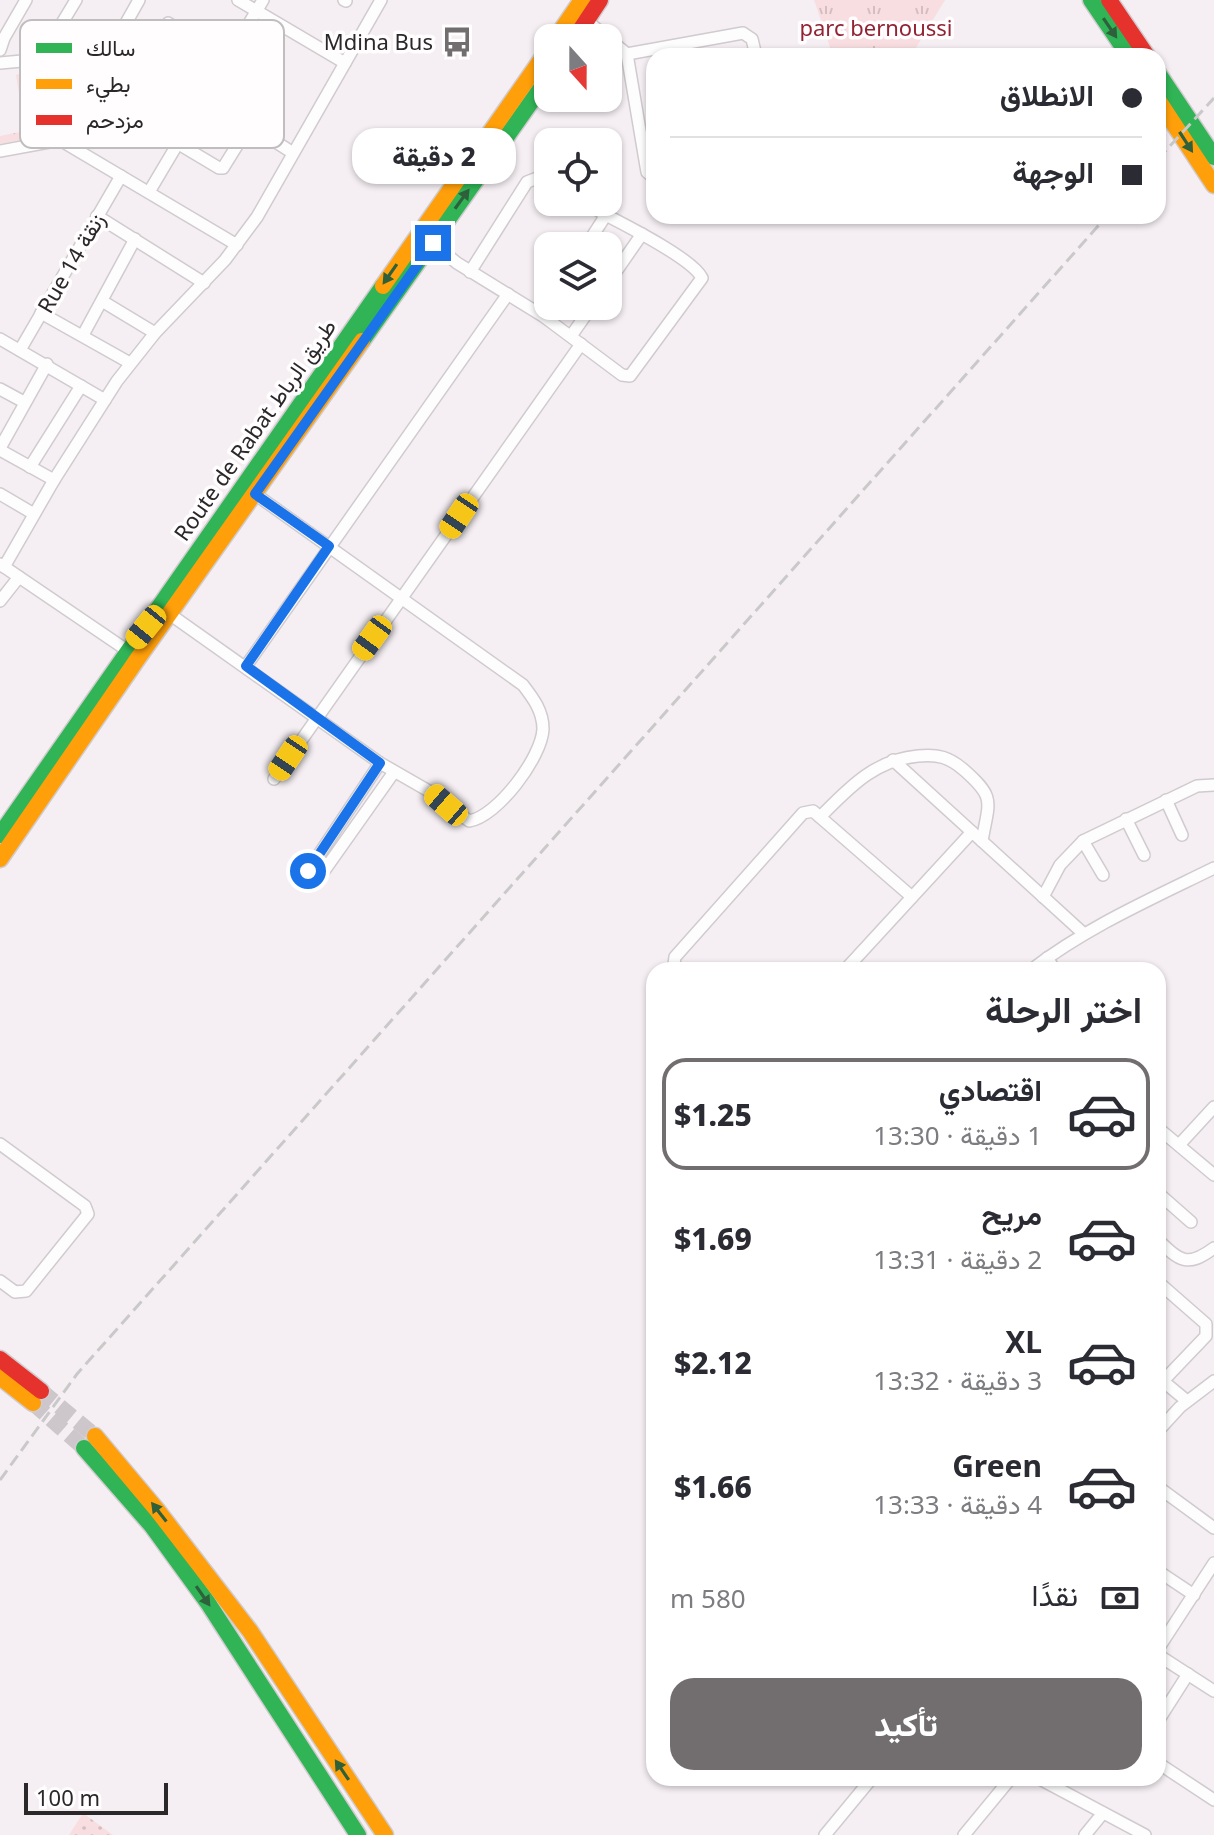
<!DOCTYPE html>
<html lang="ar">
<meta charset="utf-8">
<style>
:root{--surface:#fff;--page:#f7f7f7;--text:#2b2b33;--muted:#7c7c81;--line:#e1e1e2;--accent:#726e70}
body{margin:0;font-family:"Noto Sans",Vazirmatn,sans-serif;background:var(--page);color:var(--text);direction:rtl;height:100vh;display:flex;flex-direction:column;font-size:30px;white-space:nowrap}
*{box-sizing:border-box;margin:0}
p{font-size:26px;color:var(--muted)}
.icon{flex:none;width:44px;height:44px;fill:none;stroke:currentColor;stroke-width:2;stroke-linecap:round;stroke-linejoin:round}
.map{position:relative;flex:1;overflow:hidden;direction:ltr}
.details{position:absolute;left:646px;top:962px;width:520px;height:824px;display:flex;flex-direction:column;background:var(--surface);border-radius:24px;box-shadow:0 2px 6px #0004;direction:rtl}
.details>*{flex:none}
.guide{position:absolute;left:646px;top:48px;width:520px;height:176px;border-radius:24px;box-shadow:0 2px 6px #0004;direction:rtl;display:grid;align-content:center;height:176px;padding:0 24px;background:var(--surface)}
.needle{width:52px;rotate:159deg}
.tools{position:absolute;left:534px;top:24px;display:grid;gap:16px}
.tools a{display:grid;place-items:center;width:88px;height:88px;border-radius:16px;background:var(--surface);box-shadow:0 2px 6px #0004;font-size:40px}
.scale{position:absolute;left:24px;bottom:20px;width:144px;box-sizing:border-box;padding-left:8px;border:4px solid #2b282a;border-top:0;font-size:22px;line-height:28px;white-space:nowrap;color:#2b282a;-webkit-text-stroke:6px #fffdfe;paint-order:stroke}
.end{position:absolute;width:36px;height:36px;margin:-18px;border:10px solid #1a73e8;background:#fff;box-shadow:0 0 0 4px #fff}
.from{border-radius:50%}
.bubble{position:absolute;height:56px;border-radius:24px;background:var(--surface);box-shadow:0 2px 6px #0004;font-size:26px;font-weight:800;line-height:56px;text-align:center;direction:rtl}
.car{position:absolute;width:24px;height:48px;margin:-24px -12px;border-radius:10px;box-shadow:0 0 6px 2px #0007;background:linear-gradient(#f5c518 24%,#345 0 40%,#f5c518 0 76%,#345 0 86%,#f5c518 0)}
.guide b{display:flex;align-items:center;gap:28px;height:76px;font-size:30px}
.guide b+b{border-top:2px solid var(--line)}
.guide i{width:20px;height:20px;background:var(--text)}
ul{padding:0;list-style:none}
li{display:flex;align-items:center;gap:24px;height:112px;margin:0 16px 12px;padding:0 8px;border:4px solid transparent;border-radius:24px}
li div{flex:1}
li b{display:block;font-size:30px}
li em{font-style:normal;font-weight:800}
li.selected{border-color:var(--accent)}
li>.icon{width:72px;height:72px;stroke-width:1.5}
h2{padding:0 24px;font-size:36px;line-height:96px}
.pay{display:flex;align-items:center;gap:20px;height:88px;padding:0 24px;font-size:30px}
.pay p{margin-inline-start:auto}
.primary-button{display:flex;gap:16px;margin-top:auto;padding:16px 24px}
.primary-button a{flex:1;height:92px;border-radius:24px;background:var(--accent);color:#fff;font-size:32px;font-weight:800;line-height:92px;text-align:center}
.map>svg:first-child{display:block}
.grass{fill:url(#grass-dots)}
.park{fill:url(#park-tufts)}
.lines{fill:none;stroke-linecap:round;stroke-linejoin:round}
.secondary-tunnel{stroke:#cdc7cb;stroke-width:16;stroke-dasharray:16 8;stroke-linecap:butt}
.street-casing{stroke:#d0cbce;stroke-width:14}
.fast-casing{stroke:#d0cbce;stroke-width:19}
.slow-casing{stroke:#d0cbce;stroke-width:19}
.jam-casing{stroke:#d0cbce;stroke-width:19}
.street{stroke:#fefdfd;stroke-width:11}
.fast{stroke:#30b455;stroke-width:16}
.slow{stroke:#ff9f0a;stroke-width:16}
.jam{stroke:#e5322d;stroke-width:16}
.rail{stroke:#cac9c9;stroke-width:3;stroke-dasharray:12 6;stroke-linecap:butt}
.oneway{fill:#2d603b}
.route{stroke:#1a73e8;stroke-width:10}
.labels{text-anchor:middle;stroke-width:7;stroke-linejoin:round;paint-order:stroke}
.park-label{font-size:22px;fill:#912333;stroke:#fffdfe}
.poi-label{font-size:22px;fill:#2b282a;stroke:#fffdfe;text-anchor:end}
.street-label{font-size:22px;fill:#2b282a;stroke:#fffdfe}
.key{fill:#fffdfe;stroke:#bfbdbe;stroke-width:2}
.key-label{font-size:22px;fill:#2b282a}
</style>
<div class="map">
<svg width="1214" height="1835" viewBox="0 0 1214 1835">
<defs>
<pattern id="grass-dots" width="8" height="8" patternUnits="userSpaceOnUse" patternTransform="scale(2)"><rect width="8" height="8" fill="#f8dee0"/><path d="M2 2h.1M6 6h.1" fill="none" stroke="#d5bec0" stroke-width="1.8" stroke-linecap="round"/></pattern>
<pattern id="park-tufts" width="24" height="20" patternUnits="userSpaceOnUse" patternTransform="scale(2)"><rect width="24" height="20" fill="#f8dee0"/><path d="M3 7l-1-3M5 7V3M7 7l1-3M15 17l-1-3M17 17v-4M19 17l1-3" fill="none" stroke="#d5bec0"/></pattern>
</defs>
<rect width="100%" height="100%" fill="#f5eff3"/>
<path class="grass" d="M83,1813L113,1835H69Z"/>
<g class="park">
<path d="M814,0H945L911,56H833Z"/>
<path d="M28,71L78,97C55,140 45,135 0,144V136L25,131L16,75Z"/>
</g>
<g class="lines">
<g class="secondary-tunnel">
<path d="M41,1391L95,1436"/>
<path d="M33,1403L84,1448"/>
</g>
<g class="street-casing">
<g id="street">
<path d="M238,0L345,63"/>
<path d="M344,0L346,1"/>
<path d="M587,21L627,54L647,172L654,178"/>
<path d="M168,23L274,86L223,168H219L137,119L186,34"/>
<path d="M111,49L159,77"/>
<path d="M0,50L4,38L26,0"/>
<path d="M627,54L743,33L752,39L756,56"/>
<path d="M0,63L22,61L85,96"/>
<path d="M35,68L76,0"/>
<path d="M251,126L293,153"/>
<path d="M60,140L139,0"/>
<path d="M0,151L60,140L237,245"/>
<path d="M149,192L263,0"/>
<path d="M583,202L606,215L586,246"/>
<path d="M97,216L204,283"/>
<path d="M429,240L457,263L543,316L622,375L630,376L702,278C693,259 627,226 606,215"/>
<path d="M470,272L527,182L540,177L548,182"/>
<path d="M608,283L642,234"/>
<path d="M102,301L155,333"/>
<path d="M41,313L130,363"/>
<path d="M83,335L135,239"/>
<path d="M571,336L592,306"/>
<path d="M0,339L105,400"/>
<path d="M20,350L121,176"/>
<path d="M0,389L24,402"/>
<path d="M0,448L47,364"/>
<path d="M0,450L54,480"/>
<path d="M30,467L81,386"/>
<path d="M0,494L34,514"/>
<path d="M0,564L131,653"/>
<path d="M4,567L54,480L117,381L155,333L225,260L257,217L381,0"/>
<path d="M0,601L19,577"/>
<path d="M171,615L380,763L434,794L469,821C497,817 542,757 543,729C543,711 533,698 523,685L255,494"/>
<path d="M246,666L508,294"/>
<path d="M893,760L1084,934"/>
<path d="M380,763L308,871L319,878L394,772"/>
<path d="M274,779L581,344"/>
<path d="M1166,800L1182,835"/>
<path d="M820,817C849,788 874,760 918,756C938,754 949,757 964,770C996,798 989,801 982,841"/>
<path d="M1126,819L1144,855"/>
<path d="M1083,841L1103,875"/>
<path d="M1043,897L1060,865L1083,841L1197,786L1214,785"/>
<path d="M1047,958L1055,970"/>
<path d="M680,970L674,964L675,957L803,813L813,811L912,897"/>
<path d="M845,970L972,832"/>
<path d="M1031,970C1087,927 1151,899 1214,868"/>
<path d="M1158,1128L1214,1175"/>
<path d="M0,1144L85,1206L88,1214L26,1291L15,1292L0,1281"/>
<path d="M1179,1145L1214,1107"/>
<path d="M1158,1193L1191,1222"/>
<path d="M1158,1240C1180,1261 1187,1268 1214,1248"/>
<path d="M1158,1282L1206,1324V1336L1163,1381"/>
<path d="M1158,1377L1187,1401"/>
<path d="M1158,1431L1180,1407L1214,1381"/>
<path d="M1158,1487L1214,1528"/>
<path d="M1158,1571L1194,1595"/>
<path d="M1158,1649L1214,1563"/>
<path d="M1158,1655L1214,1691"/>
<path d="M1158,1721L1188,1674"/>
<path d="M1158,1763L1214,1800"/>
<path d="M1038,1778L1145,1835"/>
<path d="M825,1835L872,1778"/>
<path d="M964,1835L1011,1778"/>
<path d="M1085,1835L1103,1813"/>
</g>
</g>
<g class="fast-casing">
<g id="fast">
<path d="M1091,0L1129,56"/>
<path d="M1158,73L1214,157"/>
<path d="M362,341L548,78"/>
<path d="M0,835L383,286"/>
<path d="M84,1448L152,1526L208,1603L358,1835"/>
</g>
</g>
<g class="slow-casing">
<g id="slow">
<path d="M556,38L582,0"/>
<path d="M1158,100L1214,185"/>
<path d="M383,286L548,50"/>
<path d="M0,859L138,658L362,341"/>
<path d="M0,1377L33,1403"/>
<path d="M95,1436L157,1510L250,1631L385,1835"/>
</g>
</g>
<g class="jam-casing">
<g id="jam">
<path d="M1109,0L1147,56"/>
<path d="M575,38L600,0"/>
<path d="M0,1359L41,1391"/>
</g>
</g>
<use href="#street" class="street"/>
<use href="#fast" class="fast"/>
<use href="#slow" class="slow"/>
<use href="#jam" class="jam"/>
<g class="rail">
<path d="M1158,159L1214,98"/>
<path d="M0,1480L77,1374L1107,216"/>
</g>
</g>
<defs><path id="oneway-solid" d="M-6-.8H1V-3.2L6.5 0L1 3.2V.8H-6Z" transform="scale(2)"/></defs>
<g class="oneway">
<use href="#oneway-solid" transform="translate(1110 28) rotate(56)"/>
<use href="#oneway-solid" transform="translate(1186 142) rotate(57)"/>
<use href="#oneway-solid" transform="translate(462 199) rotate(-54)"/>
<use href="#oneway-solid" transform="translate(390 274) rotate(125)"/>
<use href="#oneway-solid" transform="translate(159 1512) rotate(-128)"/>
<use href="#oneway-solid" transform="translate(203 1596) rotate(55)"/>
<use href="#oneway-solid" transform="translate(342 1770) rotate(-124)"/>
</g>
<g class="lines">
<path class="route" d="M308,871L380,763L246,666L329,546L255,494L433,243"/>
</g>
<defs>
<g id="bus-bare" transform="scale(2.4)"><path d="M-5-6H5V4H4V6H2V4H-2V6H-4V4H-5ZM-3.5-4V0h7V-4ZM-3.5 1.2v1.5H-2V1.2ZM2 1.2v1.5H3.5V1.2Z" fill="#726e70" stroke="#fffdfe" stroke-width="2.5" paint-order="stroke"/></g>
</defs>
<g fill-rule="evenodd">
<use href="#bus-bare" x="457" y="42"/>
</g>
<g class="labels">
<g class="park-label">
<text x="876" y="36">parc bernoussi</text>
</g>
<g class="poi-label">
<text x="433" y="50">Mdina Bus</text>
</g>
<g class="street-label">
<text transform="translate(71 263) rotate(-60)" y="8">Rue 14 زنقة</text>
<text transform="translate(255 430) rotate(-55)" y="8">Route de Rabat طريق الرباط</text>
</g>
</g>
<rect x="20" y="20" width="264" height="128" rx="12" class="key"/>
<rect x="36" y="43" width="36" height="10" fill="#30b455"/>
<rect x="36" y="79" width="36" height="10" fill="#ff9f0a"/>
<rect x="36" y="115" width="36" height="10" fill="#e5322d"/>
<g class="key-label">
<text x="86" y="56">سالك</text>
<text x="86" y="92">بطيء</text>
<text x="86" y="128">مزدحم</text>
</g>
</svg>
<div class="tools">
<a><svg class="needle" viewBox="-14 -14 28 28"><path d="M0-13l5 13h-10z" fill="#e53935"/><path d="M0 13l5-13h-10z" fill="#7c7c81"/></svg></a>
<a><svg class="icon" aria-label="locate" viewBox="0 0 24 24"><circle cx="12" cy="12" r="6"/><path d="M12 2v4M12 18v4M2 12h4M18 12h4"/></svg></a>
<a><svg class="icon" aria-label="layers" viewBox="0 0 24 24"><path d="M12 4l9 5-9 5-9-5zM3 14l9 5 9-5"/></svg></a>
</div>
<div class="scale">100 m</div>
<i class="end from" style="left:308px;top:871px"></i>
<i class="end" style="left:433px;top:243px"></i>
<div class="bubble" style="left:352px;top:128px;width:164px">2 دقيقة</div>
<i class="car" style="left:459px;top:516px;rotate:214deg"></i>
<i class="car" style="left:146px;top:627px;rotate:219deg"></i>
<i class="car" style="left:372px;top:638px;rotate:216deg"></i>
<i class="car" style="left:288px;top:758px;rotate:214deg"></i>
<i class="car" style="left:446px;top:805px;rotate:311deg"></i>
<div class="guide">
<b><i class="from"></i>الانطلاق</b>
<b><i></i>الوجهة</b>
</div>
<section class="details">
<h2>اختر الرحلة</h2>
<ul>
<li class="selected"><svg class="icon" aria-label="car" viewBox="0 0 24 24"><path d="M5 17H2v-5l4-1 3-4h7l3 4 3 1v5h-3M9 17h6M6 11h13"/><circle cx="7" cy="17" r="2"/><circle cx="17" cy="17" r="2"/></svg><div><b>اقتصادي</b><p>1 دقيقة · 13:30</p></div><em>$1.25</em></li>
<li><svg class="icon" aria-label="car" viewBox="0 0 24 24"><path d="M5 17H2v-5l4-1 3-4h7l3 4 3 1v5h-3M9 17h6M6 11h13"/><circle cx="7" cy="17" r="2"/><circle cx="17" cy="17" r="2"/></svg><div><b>مريح</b><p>2 دقيقة · 13:31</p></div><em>$1.69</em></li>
<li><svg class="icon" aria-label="car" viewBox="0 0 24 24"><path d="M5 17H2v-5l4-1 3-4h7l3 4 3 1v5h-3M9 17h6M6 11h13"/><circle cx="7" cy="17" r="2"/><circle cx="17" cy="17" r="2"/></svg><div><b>XL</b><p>3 دقيقة · 13:32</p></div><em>$2.12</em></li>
<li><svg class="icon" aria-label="car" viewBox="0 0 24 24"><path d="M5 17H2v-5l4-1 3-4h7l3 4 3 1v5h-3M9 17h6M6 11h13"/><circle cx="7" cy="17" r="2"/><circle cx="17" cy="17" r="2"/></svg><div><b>Green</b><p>4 دقيقة · 13:33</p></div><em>$1.66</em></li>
</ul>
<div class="pay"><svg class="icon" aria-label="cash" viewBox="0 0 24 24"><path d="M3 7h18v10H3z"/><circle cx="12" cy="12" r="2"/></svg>نقدًا<p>580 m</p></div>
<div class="primary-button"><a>تأكيد</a></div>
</section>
</div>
